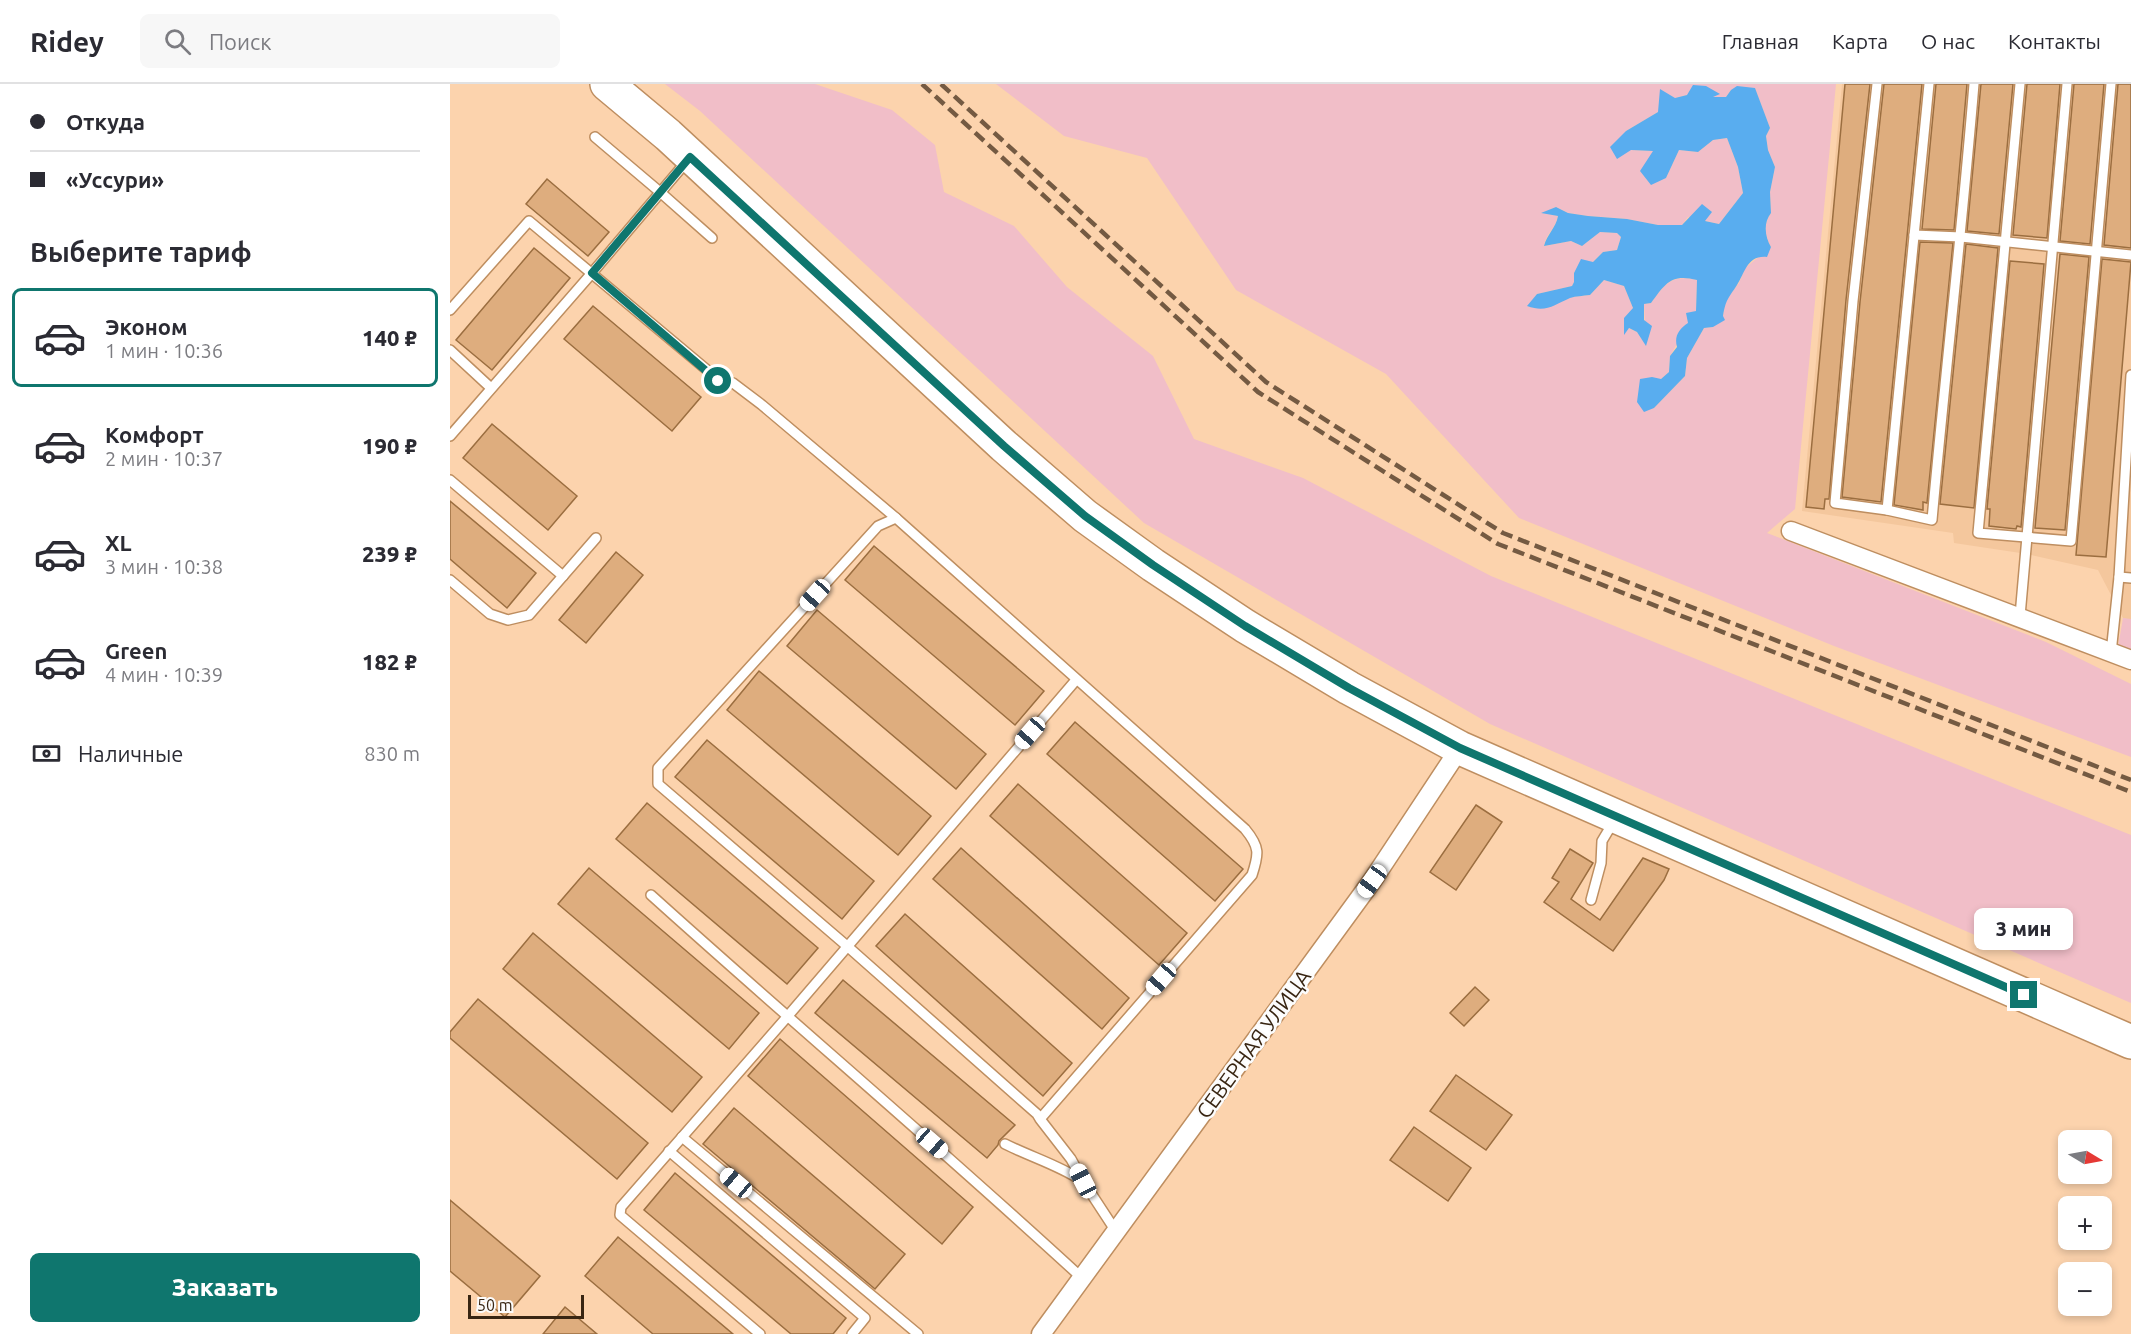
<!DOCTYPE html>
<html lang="ru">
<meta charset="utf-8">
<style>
:root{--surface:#fff;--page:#f7f7f7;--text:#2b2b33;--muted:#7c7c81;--line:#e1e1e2;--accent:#0f766e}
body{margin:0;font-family:Ubuntu,sans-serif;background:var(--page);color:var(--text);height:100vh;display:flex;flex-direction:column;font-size:22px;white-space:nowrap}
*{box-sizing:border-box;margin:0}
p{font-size:20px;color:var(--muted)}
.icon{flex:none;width:33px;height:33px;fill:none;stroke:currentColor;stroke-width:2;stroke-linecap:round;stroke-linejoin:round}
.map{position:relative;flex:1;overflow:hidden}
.sheet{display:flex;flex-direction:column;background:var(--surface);width:450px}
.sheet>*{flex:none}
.guide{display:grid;align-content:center;height:132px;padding:0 30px;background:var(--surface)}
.needle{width:39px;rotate:100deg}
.tools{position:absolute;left:1608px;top:1046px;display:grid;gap:12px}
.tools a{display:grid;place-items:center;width:54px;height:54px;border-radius:9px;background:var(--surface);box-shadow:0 3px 9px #0003;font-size:30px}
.scale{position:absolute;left:18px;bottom:15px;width:116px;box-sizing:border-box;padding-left:6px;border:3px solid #382512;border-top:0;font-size:16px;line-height:21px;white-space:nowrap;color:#382512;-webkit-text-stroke:4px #fcfcfc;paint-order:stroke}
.end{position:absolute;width:27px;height:27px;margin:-14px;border:8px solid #0f766e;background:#fff;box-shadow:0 0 0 3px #fff}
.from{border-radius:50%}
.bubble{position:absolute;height:42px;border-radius:9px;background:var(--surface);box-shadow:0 3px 9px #0003;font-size:20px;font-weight:800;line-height:42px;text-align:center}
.car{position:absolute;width:18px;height:36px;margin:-18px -9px;border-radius:8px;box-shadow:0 0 4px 2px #0007;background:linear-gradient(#fff 24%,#345 0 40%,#fff 0 76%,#345 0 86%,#fff 0)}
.guide b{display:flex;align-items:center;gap:21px;height:57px;font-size:22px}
.guide b+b{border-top:2px solid var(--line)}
.guide i{width:15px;height:15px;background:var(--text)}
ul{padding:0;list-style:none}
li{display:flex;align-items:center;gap:18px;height:99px;margin:0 12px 9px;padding:0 18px;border:3px solid transparent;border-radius:9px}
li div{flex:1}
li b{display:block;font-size:22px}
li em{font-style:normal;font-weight:800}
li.current{border-color:var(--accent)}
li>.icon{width:54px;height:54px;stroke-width:1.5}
h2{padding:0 30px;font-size:27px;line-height:72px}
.pay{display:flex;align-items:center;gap:15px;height:66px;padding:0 30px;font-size:22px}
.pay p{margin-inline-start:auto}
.button{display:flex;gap:12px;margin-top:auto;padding:12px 30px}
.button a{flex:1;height:69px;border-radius:9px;background:var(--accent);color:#fff;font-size:24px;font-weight:800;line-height:69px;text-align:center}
header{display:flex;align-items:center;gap:36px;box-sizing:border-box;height:84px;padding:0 30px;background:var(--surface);border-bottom:2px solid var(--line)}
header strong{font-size:28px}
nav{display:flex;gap:33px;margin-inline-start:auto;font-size:21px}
.search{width:420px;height:54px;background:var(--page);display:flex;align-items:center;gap:15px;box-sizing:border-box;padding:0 21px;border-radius:9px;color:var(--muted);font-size:22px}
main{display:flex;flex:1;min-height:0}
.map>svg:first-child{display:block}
.built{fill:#f4c79d}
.green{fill:#f1bec8;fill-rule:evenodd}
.water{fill:#59adef}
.building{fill:#dead7e;stroke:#9b6e40;stroke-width:1.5}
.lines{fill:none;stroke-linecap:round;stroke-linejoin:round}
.lane-casing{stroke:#be8e60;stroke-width:12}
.street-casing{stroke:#be8e60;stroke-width:21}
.highway-casing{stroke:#be8e60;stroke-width:36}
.lane{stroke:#fff;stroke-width:9}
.street{stroke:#fff;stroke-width:18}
.highway{stroke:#fff;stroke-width:33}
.rail{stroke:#745a42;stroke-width:4.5;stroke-dasharray:12 6;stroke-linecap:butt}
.route{stroke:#0f766e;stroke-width:8}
.labels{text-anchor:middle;stroke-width:5;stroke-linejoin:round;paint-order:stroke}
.street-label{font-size:21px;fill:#382512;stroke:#fcfcfc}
</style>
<header>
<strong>Ridey</strong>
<div class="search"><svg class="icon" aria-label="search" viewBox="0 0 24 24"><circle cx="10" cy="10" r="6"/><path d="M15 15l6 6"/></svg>Поиск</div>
<nav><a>Главная</a><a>Карта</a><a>О нас</a><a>Контакты</a></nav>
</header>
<main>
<section class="sheet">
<div class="guide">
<b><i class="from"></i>Откуда</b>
<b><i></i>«Уссури»</b>
</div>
<h2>Выберите тариф</h2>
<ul>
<li class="current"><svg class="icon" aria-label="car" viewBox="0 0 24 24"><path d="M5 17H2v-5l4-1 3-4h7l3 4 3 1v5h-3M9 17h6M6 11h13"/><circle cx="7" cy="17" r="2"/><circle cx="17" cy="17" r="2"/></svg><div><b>Эконом</b><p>1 мин · 10:36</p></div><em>140 ₽</em></li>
<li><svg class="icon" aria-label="car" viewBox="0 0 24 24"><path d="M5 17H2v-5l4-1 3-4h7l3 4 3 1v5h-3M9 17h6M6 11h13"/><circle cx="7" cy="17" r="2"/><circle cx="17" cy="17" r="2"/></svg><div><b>Комфорт</b><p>2 мин · 10:37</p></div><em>190 ₽</em></li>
<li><svg class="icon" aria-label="car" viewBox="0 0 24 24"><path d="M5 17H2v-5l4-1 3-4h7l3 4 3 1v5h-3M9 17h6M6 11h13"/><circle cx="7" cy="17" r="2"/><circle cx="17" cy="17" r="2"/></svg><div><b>XL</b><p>3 мин · 10:38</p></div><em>239 ₽</em></li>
<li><svg class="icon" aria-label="car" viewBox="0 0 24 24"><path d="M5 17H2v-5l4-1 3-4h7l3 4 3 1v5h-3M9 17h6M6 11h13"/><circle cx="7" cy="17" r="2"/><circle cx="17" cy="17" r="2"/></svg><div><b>Green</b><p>4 мин · 10:39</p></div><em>182 ₽</em></li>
</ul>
<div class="pay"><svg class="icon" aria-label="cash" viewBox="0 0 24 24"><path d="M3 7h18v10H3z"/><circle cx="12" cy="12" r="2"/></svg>Наличные<p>830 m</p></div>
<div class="button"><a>Заказать</a></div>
</section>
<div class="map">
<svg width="1681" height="1250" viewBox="0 0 1681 1250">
<rect width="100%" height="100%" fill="#fcd3ad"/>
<path class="built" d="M1392,0H1681V536L1673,534L1648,486L1577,470L1504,459L1503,449L1352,427Z"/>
<g class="green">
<path d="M215,0H365L442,26L485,61L494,108L564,142L617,203L703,272L744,355L853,394L1041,492L1681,751V919L1040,640L694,439L250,27Z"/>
<path d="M546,0H1386L1345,425L1317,449L1596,558L1681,600V673L1384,562L1069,434L936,290L786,206L697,74L614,52ZM1305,5L1320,44L1316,52L1318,66L1325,83L1320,108L1321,129C1313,139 1315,153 1321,163L1295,184L1289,199L1275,217L1273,232L1263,243L1254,244L1237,274L1235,292L1204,324L1211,295L1219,288L1220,272L1246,227L1247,196C1221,190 1215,200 1201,219L1194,220L1196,261L1187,248L1178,244L1175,249L1183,224L1174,202L1154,196L1140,211L1122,213L1084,224L1078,222L1087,210L1122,202L1124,198V188L1143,178L1153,168L1167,166L1171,153L1167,149L1150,148L1132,162L1121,157L1094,162C1096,149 1106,144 1108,132L1093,129L1106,123L1118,129L1138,132L1177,135L1208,141H1232L1238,133L1269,140L1293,109L1288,83L1277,54L1263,56L1248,68L1229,66L1216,94L1203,67L1181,66L1176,47L1208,28L1225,14L1237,11L1269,9L1260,13H1276L1281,6Z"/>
<path d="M1673,534L1681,535V569L1668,563Z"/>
</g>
<path class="water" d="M1243,1L1256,2L1270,10L1263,13H1276L1281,6L1287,2L1305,4L1320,44L1316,52L1318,66L1325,83L1320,108L1321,129C1313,139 1315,153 1321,163L1317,173C1297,171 1295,189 1287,201C1278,215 1276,215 1273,232L1275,236L1263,243L1254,244L1237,274L1235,292L1204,324L1194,328L1187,318L1190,295L1202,293L1211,295L1219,288L1220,272L1227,263C1224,252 1229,245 1238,239L1236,229L1246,227L1247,196C1221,189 1215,200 1201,219L1194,220V236L1202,242L1196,262L1187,248L1179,244L1174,251V234L1183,224L1174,202L1154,196L1140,211C1133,212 1126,212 1120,214C1104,221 1096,229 1077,222L1087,210L1122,202L1124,198V189L1131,175L1143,178L1153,168L1167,166L1171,153L1167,149L1150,148L1132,162L1121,157L1094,162C1097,150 1106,144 1108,132L1091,129L1106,123L1118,129L1138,132L1177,135L1208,141H1232L1252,120L1262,128L1255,137L1269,140L1293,109L1288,83L1277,54L1263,56L1248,68L1229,66L1216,94L1201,101L1190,87L1203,67L1181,66L1167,75L1160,63L1176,47L1208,28L1210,5L1225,14L1237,11Z"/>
<g class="building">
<path d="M1395,0H1420L1396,216L1379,415H1375L1374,425L1356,423Z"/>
<path d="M1434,0H1472L1431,418L1392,413L1410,218Z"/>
<path d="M1486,0H1517L1504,146L1472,145Z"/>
<path d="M1531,0H1563L1549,150L1517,147Z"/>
<path d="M1577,0H1610L1597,154L1563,151Z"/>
<path d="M1624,0H1654L1640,160L1610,157Z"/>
<path d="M1668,0H1681V164L1654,161Z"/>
<path d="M97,95L159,148L138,172L76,120Z"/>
<path d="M1470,158L1503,159L1477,419L1473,418V426L1444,421Z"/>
<path d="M1516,160L1548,164L1524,424L1490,420Z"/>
<path d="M84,164L120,194L42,286L6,256Z"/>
<path d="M1610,170L1639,173L1615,446L1585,444Z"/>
<path d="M1652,175L1681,178L1656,473L1626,471Z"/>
<path d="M1560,177L1594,180L1571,443L1567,442L1566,445L1539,442L1540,425H1537Z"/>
<path d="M143,222L251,313L222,347L114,255Z"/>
<path d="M42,340L127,412L98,446L13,374Z"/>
<path d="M0,417L86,489L57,524L0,475Z"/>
<path d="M424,462L594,607L565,641L395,496Z"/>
<path d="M166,468L193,491L136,559L109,536Z"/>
<path d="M367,526L536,670L506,705L337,562Z"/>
<path d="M309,587L481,732L448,771L277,626Z"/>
<path d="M625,638L793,785L765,817L597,670Z"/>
<path d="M257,656L424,797L392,835L225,693Z"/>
<path d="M568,700L737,849L709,881L540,732Z"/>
<path d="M197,719L368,864L337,900L166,755Z"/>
<path d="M1026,721L1052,738L1006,806L980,788Z"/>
<path d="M511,764L679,914L652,945L483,795Z"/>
<path d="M1120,765L1143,779L1121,815L1150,836L1193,774L1219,785L1214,796L1163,867L1094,818L1109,798L1102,794Z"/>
<path d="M139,784L309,929L279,965L108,820Z"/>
<path d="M455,830L622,979L593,1012L426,862Z"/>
<path d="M83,849L252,993L222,1028L53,885Z"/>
<path d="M393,896L565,1041L549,1057L548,1061L537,1074L365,929Z"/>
<path d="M1025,903L1039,916L1014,942L1000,929Z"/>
<path d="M28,915L198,1059L167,1095L0,954V948Z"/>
<path d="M330,955L523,1123L492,1160L298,992Z"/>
<path d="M1006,991L1062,1031L1036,1066L980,1027Z"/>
<path d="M284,1024L455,1170L425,1205L253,1060Z"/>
<path d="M964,1043L1021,1084L998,1117L940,1076Z"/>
<path d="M225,1089L396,1234L383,1250H341L194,1126Z"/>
<path d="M0,1116L90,1192L55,1233L0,1187Z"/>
<path d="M168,1153L283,1250H203L135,1192Z"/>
<path d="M115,1223L147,1250H93Z"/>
</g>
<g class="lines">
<g class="lane-casing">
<g id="lane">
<path d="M1427,0L1403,217L1385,419L1437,426L1482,436C1495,291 1512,146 1524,0"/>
<path d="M1570,0L1528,449L1621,457L1661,0"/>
<path d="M145,53L210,108L262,154"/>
<path d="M1464,151L1511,153L1681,171"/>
<path d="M0,226L79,137L269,296L283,299L312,321L446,434"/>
<path d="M0,266L41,304"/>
<path d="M0,352L142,189L237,77"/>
<path d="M0,396L113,492"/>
<path d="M1437,426L1479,0"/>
<path d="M1669,493L1681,494"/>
<path d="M0,496L40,530L58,536L79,531L146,454"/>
<path d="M1570,532L1617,0"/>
<path d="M1661,569L1669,493L1681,291"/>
<path d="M201,811C344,940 491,1064 633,1195"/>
<path d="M1141,816L1151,779L1152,757L1164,737"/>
<path d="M590,1035L802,791C809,770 810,763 795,745L446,434L428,442L208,684V700L397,862L587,1030L590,1035L621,1075L633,1097L667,1149"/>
<path d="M232,1053L468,1250"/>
<path d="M555,1060C581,1073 608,1081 631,1096"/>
<path d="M219,1067L415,1234L402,1250"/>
<path d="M310,1250L170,1131L171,1123L337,933L626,596"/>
</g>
</g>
<g class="street-casing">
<g id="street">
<path d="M1341,447L1681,576"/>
<path d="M591,1250L922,797L1010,664"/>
</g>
</g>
<g class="highway-casing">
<path id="highway" d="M157,0L218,51L554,362L635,432L703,481L795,542L899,604L1010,664L1681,958"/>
</g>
<use href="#lane" class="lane"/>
<use href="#street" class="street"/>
<use href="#highway" class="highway"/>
<g class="rail">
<path d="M472,0L808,308L1048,460L1681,708"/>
<path d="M491,0L816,298L1053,449L1681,696"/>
</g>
</g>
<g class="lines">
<path class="route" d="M268,297L142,189L240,73L554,362L635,432L703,481L795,542L899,604L1010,664L1574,911"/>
</g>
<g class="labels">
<g class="street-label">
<text transform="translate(804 960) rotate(-54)" y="7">СЕВЕРНАЯ УЛИЦА</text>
</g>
</g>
</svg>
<div class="tools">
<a><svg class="needle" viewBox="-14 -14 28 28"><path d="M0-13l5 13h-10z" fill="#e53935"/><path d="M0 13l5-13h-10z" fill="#7c7c81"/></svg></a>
<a>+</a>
<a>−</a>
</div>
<div class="scale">50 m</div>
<i class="end from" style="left:268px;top:297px"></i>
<i class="end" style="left:1574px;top:911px"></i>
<div class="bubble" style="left:1524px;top:824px;width:99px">3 мин</div>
<i class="car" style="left:365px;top:511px;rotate:222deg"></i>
<i class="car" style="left:580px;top:649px;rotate:221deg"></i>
<i class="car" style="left:922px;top:797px;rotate:216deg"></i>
<i class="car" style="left:711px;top:895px;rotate:221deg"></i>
<i class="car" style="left:482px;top:1059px;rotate:131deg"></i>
<i class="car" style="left:633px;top:1097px;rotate:333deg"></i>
<i class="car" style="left:286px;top:1099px;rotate:310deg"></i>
</div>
</main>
